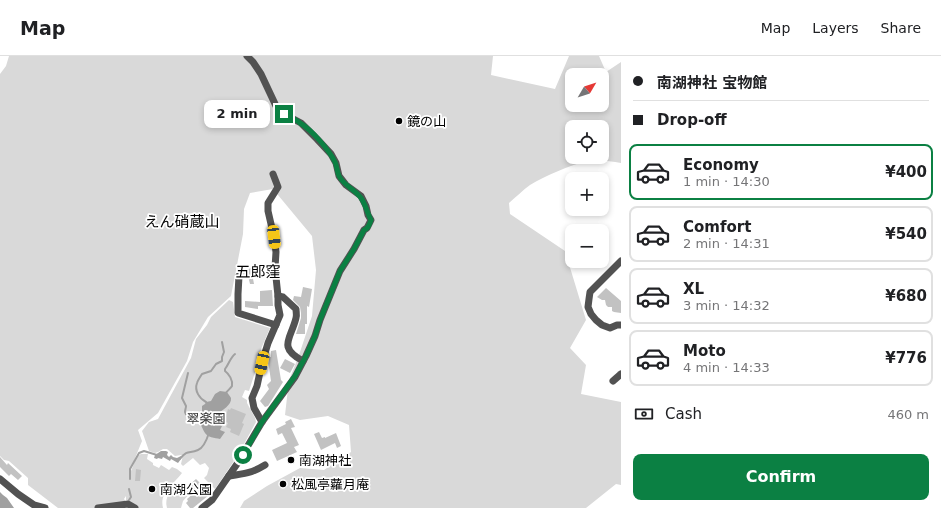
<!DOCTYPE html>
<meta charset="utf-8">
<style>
:root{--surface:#fff;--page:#f6f6f6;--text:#202124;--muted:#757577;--line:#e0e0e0;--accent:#0b8043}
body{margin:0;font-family:"DejaVu Sans","Noto Sans JP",sans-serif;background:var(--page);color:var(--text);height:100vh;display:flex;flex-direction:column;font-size:15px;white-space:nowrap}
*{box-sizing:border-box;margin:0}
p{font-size:13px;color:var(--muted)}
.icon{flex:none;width:22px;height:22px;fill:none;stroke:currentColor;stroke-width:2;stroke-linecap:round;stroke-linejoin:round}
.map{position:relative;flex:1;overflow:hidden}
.details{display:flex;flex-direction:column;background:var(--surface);width:320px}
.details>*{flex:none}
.hud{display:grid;align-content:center;height:88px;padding:0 12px;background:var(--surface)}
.needle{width:26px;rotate:51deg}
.fabs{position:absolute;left:565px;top:12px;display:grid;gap:8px}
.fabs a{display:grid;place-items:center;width:44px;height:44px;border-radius:8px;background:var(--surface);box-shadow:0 2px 6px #0003;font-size:20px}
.end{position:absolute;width:18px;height:18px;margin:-9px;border:5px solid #0b8043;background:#fff;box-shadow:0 0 0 2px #fff}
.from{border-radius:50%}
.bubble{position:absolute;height:28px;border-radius:8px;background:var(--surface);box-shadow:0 2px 6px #0003;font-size:13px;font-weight:600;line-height:28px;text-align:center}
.car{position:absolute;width:12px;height:24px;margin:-12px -6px;border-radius:5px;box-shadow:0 0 3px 1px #0007;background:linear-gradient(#f5c518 24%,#345 0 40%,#f5c518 0 76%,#345 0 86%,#f5c518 0)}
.hud b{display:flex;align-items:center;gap:14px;height:38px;font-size:15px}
.hud b+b{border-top:1px solid var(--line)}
.hud i{width:10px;height:10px;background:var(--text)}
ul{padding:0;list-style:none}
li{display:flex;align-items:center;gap:12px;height:56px;margin:0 8px 6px;padding:0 4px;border:2px solid var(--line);border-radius:8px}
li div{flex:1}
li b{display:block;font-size:15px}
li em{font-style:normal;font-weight:600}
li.active{border-color:var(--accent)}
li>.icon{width:36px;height:36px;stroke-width:1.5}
.pay{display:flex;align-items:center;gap:10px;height:44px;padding:0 12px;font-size:15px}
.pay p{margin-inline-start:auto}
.primary-button{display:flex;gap:8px;margin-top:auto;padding:8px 12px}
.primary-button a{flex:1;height:46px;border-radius:8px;background:var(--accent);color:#fff;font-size:16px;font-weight:600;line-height:46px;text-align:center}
header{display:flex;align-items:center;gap:24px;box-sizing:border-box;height:56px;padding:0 20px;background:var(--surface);border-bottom:1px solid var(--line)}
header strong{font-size:19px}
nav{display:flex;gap:22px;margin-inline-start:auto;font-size:14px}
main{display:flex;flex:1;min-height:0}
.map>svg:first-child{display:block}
.green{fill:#d9d9d9;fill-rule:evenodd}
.water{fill:#a0a0a0}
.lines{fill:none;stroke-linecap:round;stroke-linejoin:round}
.stream{stroke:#a0a0a0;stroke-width:2}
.building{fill:#c2c2c2}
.minor{stroke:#525252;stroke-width:7}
.route{stroke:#0b8043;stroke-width:5}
.poi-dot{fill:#000;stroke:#fff;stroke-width:1.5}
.labels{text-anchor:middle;stroke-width:3.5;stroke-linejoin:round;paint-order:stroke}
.poi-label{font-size:13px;fill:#000;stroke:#fff;text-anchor:start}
.park-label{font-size:13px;fill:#303030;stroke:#fff}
.quarter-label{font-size:15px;fill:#000;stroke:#fff}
</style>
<header>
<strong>Map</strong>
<nav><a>Map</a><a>Layers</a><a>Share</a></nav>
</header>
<main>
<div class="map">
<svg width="621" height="452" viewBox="0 0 621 452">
<rect width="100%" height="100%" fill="#fff"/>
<g class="green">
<path d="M9,0H493L491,19L555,33L569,0H599L606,16L621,6V107C611,105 597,103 587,105C570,109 545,120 530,129C523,134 516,141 509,147L510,158L565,195L586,264L570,292L586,309L581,338L621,346V429L616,428L586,452H240L244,445L267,430L300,412L324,414L351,396L349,369L328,360L300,364L285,359L289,324L298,302L312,260L316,214L312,180L273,133L250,137L244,153L243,178L231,240L208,261L193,286L187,305L158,357L138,374L142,385L131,412V415L137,400L141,398H148L147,403L153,407V409L159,412L161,409L169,414L172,411L177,413L182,417C174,428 159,436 163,452H139L134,448L126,444V440L124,443L130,452H58L28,429V422L9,405L4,404L0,400V18L6,10ZM572,19H602V49H572ZM572,71H602V101H572Z"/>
<path d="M229,244L233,246L235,261L270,272L261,293L259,304L249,335L245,334L242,341L247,344V347L255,362L256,366L238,399L215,433L204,422L207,419L209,412L205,407L200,409L193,402L183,410L181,408L183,399H181L175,400L167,393H163L158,396L155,397L149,395L142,375L149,366L158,363L191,302L196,283L207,269L211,261Z"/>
<path d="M179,427H182L186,430L185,432L190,437L183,445L181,452H167C164,441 171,433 179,427Z"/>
</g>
<g class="water">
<path d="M220,335L227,336C228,338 230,340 231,342C232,349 222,354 218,358V362L221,365L220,369L222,370L220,374L225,376L220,383C215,382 207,381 205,377C201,371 202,367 195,364L201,360L202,356V350L205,348L206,346L211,345L215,338Z"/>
<path d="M161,395H166L168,396L167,399L169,401L171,399L173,401L177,402L181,400V403L178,407L171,403L170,405L163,401L162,403L158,402L157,403L154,402L155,399Z"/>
<path d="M0,436L3,439L7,442L14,452H0Z"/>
</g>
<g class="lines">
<g class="stream">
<path d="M188,317L182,342L186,350C186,352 185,354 185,356C186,361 192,363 196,364"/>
<path d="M225,338C227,335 231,332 232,330C233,324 229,318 225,315V313C229,308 230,302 235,298"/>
<path d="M206,346C200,343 194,335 197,327C198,324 200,321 202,318L211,315L216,308L222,305V301L224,296L222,286"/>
<path d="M180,403C188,393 189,398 198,394C204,392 207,383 209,377"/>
<path d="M130,423V413L139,397L144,395L157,399"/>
<path d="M129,433L131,441L129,444"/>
</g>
</g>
<g class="building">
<path d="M251,212L254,228H250L248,220H244L241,214Z"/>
<path d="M303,231L312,233L309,251L307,250V268H305V278H296L301,262V257L300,251L293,244L294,240L301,241Z"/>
<path d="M606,232L621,245V257L614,256L612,255V251H608L606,249L605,244H602L597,241Z"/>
<path d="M272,234L273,250H258V253L245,251V245L260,246V235Z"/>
<path d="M276,294L281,324L283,326L268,350L265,351L260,345L269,333L267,329L271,325L268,304L269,301H271V295Z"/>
<path d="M285,303L295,308L290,317L280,312Z"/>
<path d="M231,352L246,358L242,367L244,368L239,380L230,376L231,373L226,371L228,367L224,365L228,353L230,354Z"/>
<path d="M291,363L295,371L291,372L299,389L294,391L297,396L277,405L272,394L287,387L282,377L278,379L276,373L286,368L285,366Z"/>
<path d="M319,376L322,382L325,381V382L336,377L341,390L337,392L335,387L321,394L314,378Z"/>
<path d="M0,401L7,409L8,407L22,420L18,424L11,418L9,420L0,411Z"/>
<path d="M136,413L141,414L140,425H135Z"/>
<path d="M196,423L201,428L200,429L205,434L209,439L193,452H190L186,447L188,445L187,443L194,437L187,431Z"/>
</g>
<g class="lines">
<g class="minor">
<path d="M621,205L590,236L589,243L588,251L591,258L596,264L602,269L610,272L617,269H621"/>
<path d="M239,220L238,238V257L276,269"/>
<path d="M278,240L283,241L296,253C296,256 297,259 296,262C291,283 277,291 303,305"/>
<path d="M613,325L621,318"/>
<path d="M262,366L254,352L252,342L257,330L262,307L268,287L280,259L278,249V240L275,212L276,196L274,181L268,155V147L278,131L273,118"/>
<path d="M229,420C244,418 252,417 265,409"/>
<path d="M0,423L18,438L34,449L45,452"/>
<path d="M98,452L128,448L135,452"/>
<path d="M202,452L212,444L237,408L262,366L295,321L306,300L315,280L320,264L340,215L354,193L364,174L367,172L371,164L368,159L366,150L361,140L346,129L339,120L336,107L331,98L317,83L301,67L284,58L276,50L261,18L253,6L247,0"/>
</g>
</g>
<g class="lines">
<path class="route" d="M243,399L262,366L295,320L306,300L315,280L320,264L340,215L354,193L364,174C369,172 369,169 371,164C367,157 366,149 361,142C355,133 344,130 339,120C337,116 337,110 335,106C329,94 312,74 300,67C295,63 289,61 284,58"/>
</g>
<g class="poi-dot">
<circle cx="399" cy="65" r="4"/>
<circle cx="291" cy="404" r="4"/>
<circle cx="283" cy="428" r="4"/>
<circle cx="152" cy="433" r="4"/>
</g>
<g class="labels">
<g class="poi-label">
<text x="407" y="70">鏡の山</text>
<text x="299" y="409">南湖神社</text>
<text x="291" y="433">松風亭蘿月庵</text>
<text x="160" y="438">南湖公園</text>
</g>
<g class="park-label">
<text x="206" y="367">翠楽園</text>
</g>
<g class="quarter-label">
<text x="182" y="171">えん硝蔵山</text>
<text x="258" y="221">五郎窪</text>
</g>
</g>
</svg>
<div class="fabs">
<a><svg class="needle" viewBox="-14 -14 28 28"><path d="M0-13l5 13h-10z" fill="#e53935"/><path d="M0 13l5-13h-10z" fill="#757577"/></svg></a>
<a><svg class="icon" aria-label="locate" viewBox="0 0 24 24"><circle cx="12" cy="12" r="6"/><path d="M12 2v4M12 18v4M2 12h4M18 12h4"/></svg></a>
<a>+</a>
<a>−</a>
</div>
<i class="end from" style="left:243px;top:399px"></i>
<i class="end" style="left:284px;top:58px"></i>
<div class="bubble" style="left:204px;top:44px;width:66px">2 min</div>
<i class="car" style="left:274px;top:181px;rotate:173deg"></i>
<i class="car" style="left:262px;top:307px;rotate:192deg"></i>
</div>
<section class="details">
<div class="hud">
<b><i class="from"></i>南湖神社 宝物館</b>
<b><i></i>Drop-off</b>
</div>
<ul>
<li class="active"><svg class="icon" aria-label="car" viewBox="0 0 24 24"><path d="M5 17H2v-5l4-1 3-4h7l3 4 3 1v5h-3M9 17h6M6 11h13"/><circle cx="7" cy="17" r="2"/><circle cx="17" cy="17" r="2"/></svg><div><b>Economy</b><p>1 min · 14:30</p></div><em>¥400</em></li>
<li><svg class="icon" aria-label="car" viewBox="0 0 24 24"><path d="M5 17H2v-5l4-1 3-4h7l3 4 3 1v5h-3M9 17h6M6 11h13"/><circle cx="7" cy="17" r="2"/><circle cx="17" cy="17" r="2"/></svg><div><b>Comfort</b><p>2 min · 14:31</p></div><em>¥540</em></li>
<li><svg class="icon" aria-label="car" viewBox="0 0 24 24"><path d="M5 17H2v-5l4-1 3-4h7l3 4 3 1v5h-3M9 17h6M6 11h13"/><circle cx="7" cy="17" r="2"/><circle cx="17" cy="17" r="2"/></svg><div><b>XL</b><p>3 min · 14:32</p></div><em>¥680</em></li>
<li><svg class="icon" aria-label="car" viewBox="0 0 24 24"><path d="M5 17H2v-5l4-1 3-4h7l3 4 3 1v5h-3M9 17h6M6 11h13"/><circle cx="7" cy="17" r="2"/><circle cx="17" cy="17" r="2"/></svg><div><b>Moto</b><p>4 min · 14:33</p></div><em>¥776</em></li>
</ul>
<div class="pay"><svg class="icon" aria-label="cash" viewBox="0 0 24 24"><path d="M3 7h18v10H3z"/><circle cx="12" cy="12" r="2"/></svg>Cash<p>460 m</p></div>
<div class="primary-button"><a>Confirm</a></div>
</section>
</main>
